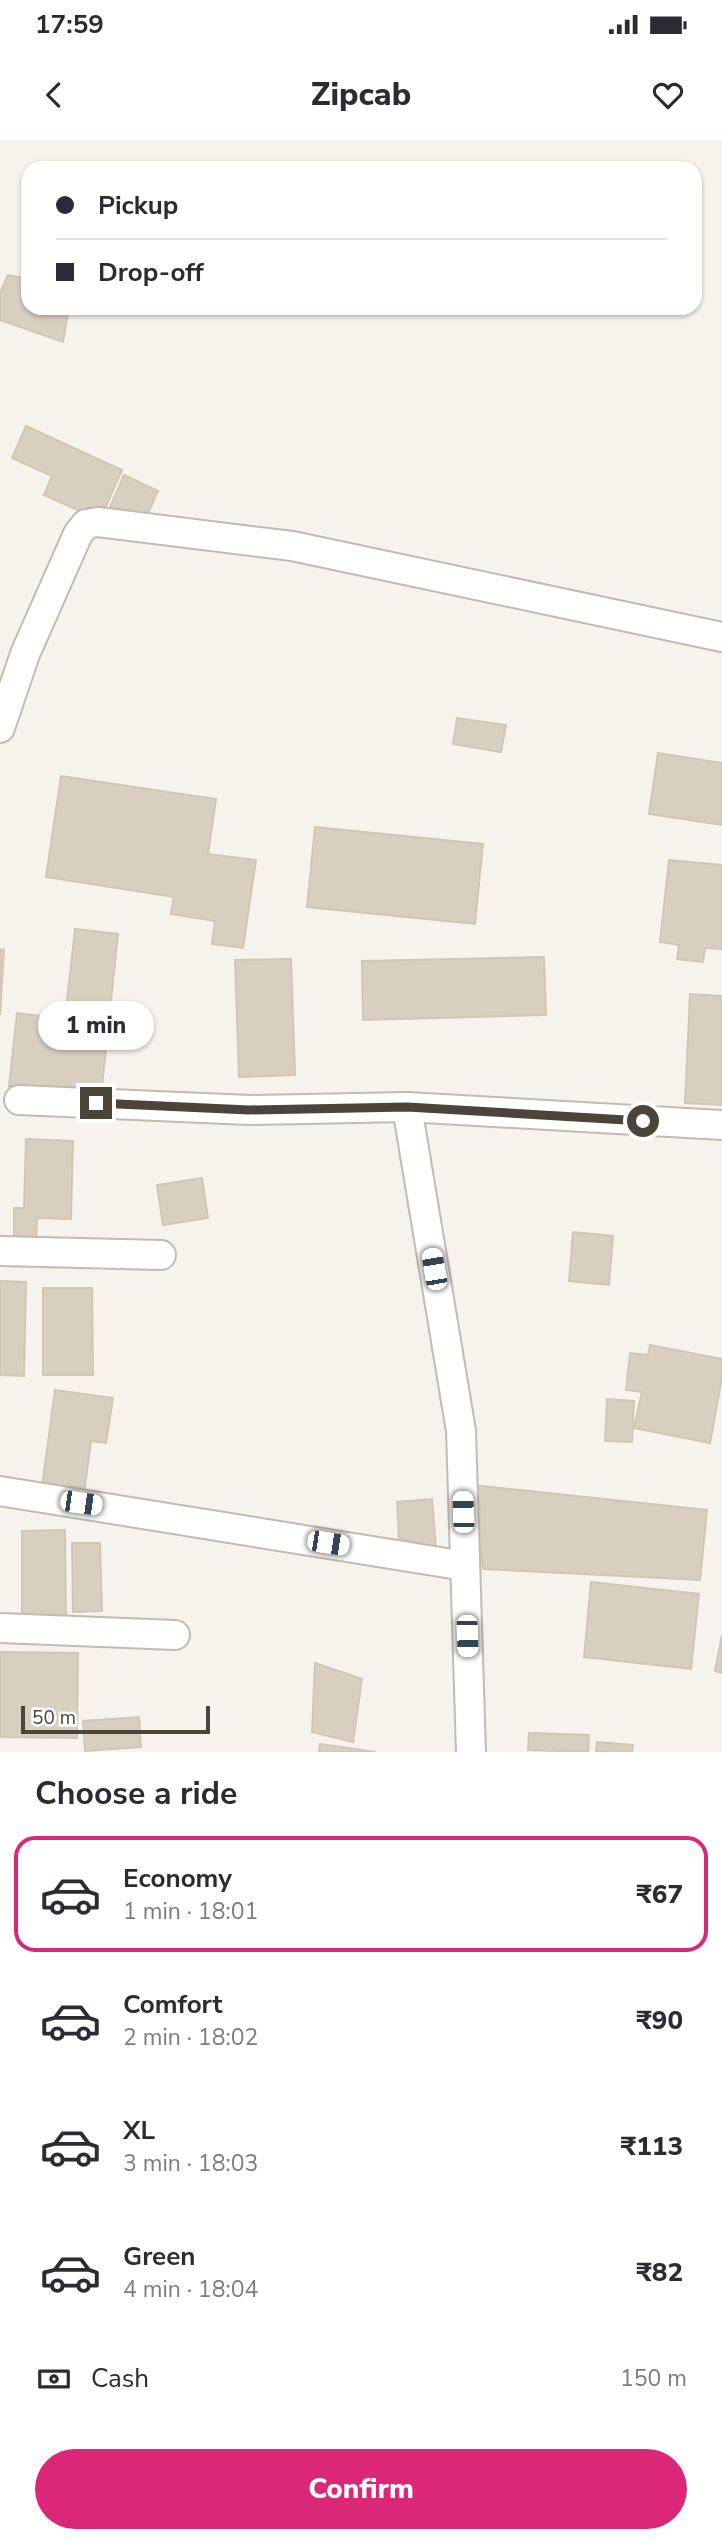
<!DOCTYPE html>
<meta charset="utf-8">
<style>
:root{--surface:#fff;--page:#f7f7f7;--text:#2b2b33;--muted:#7c7c81;--line:#e1e1e2;--accent:#db2777}
body{margin:0;font-family:"Nunito Sans",sans-serif;background:var(--page);color:var(--text);height:100vh;display:flex;flex-direction:column;font-size:26px;white-space:nowrap}
*{box-sizing:border-box;margin:0}
p{font-size:23px;color:var(--muted)}
.icon{flex:none;width:38px;height:38px;fill:none;stroke:currentColor;stroke-width:2;stroke-linecap:round;stroke-linejoin:round}
.map{position:relative;height:1612px;overflow:hidden}
.details{display:flex;flex-direction:column;background:var(--surface);flex:1}
.details>*{flex:none}
.hud{position:absolute;left:21px;top:21px;width:681px;height:154px;border-radius:21px;box-shadow:0 2px 5px #0004;display:grid;align-content:center;height:154px;padding:0 35px;background:var(--surface)}
.scale{position:absolute;left:21px;bottom:18px;width:189px;box-sizing:border-box;padding-left:7px;border:4px solid #4b4439;border-top:0;font-size:19px;line-height:24px;white-space:nowrap;color:#4b4439;-webkit-text-stroke:5px #fff;paint-order:stroke}
.end{position:absolute;width:32px;height:32px;margin:-16px;border:9px solid #4b4439;background:#fff;box-shadow:0 0 0 4px #fff}
.from{border-radius:50%}
.bubble{position:absolute;height:49px;border-radius:24px;background:var(--surface);box-shadow:0 2px 5px #0004;font-size:23px;font-weight:800;line-height:49px;text-align:center}
.car{position:absolute;width:21px;height:42px;margin:-21px -10px;border-radius:9px;box-shadow:0 0 5px 2px #0007;background:linear-gradient(#fff 24%,#345 0 40%,#fff 0 76%,#345 0 86%,#fff 0)}
.hud b{display:flex;align-items:center;gap:24px;height:66px;font-size:26px}
.hud b+b{border-top:2px solid var(--line)}
.hud i{width:18px;height:18px;background:var(--text)}
ul{padding:0;list-style:none}
li{display:flex;align-items:center;gap:21px;height:116px;margin:0 14px 10px;padding:0 21px;border:4px solid transparent;border-radius:21px}
li div{flex:1}
li b{display:block;font-size:26px}
li em{font-style:normal;font-weight:800}
li.current{border-color:var(--accent)}
li>.icon{width:63px;height:63px;stroke-width:1.5}
h2{padding:0 35px;font-size:32px;line-height:84px}
.pay{display:flex;align-items:center;gap:18px;height:77px;padding:0 35px;font-size:26px}
.pay p{margin-inline-start:auto}
.button{display:flex;gap:14px;margin-top:auto;padding:14px 35px}
.button a{flex:1;height:80px;border-radius:42px;background:var(--accent);color:#fff;font-size:28px;font-weight:800;line-height:80px;text-align:center}
.status{display:flex;justify-content:space-between;align-items:center;height:49px;padding:0 35px;background:var(--surface);direction:ltr}
.status svg{height:19px;fill:currentColor}
header{display:flex;justify-content:space-between;align-items:center;height:91px;padding:0 35px;background:var(--surface);font-size:32px;font-weight:800}
.map>svg:first-child{display:block}
.building{fill:#d8cfc1;stroke:#d3c7b4;stroke-width:2}
.lines{fill:none;stroke-linecap:round;stroke-linejoin:round}
.minor-casing{stroke:#c2bbae;stroke-width:32}
.minor{stroke:#fff;stroke-width:28}
.route{stroke:#4b4439;stroke-width:9}
</style>
<div class="status"><b>17:59</b><svg viewBox="0 0 49 12"><path d="M0 12V9h3v3zM5 12V6h3v6zM10 12V3h3v9zM15 12V0h3v12zM26 1h20v11H26zM47 4h2v5h-2z"/></svg></div>
<header><svg class="icon" aria-label="back" viewBox="0 0 24 24"><path d="M15 5l-7 7 7 7"/></svg>Zipcab<svg class="icon" aria-label="heart" viewBox="0 0 24 24"><path d="M12 20l-8-8c-3-5 5-10 8-4 3-6 11-1 8 4z"/></svg></header>
<div class="map">
<svg width="722" height="1612" viewBox="0 0 722 1612">
<rect width="100%" height="100%" fill="#f6f3ec"/>
<g class="building">
<path d="M8,135L28,139V168H69L63,202L0,180V153Z"/>
<path d="M26,286L122,330L100,380L44,355L52,336L12,318Z"/>
<path d="M124,335L158,351L138,396L104,381Z"/>
<path d="M457,578L506,585L501,612L453,604Z"/>
<path d="M658,613L722,623V685L649,674Z"/>
<path d="M61,636L216,659L208,714L256,720L243,808L212,804L215,781L171,774L174,757L46,737Z"/>
<path d="M315,687L483,704L475,784L307,767Z"/>
<path d="M669,720L722,725V809L705,808L703,822L677,819L679,805L660,802Z"/>
<path d="M75,789L118,794L101,956L9,946L17,873L65,879Z"/>
<path d="M0,809L4,810L0,875Z"/>
<path d="M544,817L546,875L363,880L362,821Z"/>
<path d="M291,819L295,935L239,937L235,820Z"/>
<path d="M690,854L722,856V965L685,963Z"/>
<path d="M26,999L73,1001L71,1079L37,1078L36,1111H14V1068H24Z"/>
<path d="M202,1038L208,1078L163,1085L157,1045Z"/>
<path d="M573,1092L613,1096L609,1145L569,1141Z"/>
<path d="M0,1141L26,1142L24,1236L0,1235Z"/>
<path d="M43,1148H92L93,1235H43Z"/>
<path d="M650,1205L722,1219V1238L710,1303L634,1288L642,1252L626,1250L630,1213L648,1215Z"/>
<path d="M55,1250L113,1258L106,1303L91,1301L84,1353L42,1347Z"/>
<path d="M607,1259L634,1261L632,1302L605,1301Z"/>
<path d="M472,1345L707,1370L700,1440L483,1429Z"/>
<path d="M432,1359L436,1408L399,1398L397,1362Z"/>
<path d="M65,1390L66,1476H22V1391Z"/>
<path d="M72,1403H100L102,1471L73,1472Z"/>
<path d="M591,1442L699,1454L691,1529L584,1517Z"/>
<path d="M722,1495V1533L715,1531Z"/>
<path d="M0,1512L78,1513L77,1598L0,1597Z"/>
<path d="M315,1523L362,1539L353,1602L312,1592Z"/>
<path d="M139,1577L141,1607L85,1611L83,1581Z"/>
<path d="M529,1593L589,1595L588,1612L528,1610Z"/>
<path d="M597,1602L633,1605L632,1612H596Z"/>
<path d="M320,1604L376,1612H319Z"/>
</g>
<g class="lines">
<g class="minor-casing">
<g id="minor">
<path d="M0,588L25,514L78,394L86,384L98,382L292,406L722,497"/>
<path d="M19,960L249,970L407,967L722,985"/>
<path d="M407,967L461,1291L471,1612"/>
<path d="M0,1111L161,1115"/>
<path d="M0,1351L465,1426"/>
<path d="M0,1488L175,1495"/>
</g>
</g>
<use href="#minor" class="minor"/>
</g>
<g class="lines">
<path class="route" d="M96,963L249,970L407,967L643,981"/>
</g>
</svg>
<div class="scale">50 m</div>
<i class="end from" style="left:643px;top:981px"></i>
<i class="end" style="left:96px;top:963px"></i>
<div class="bubble" style="left:38px;top:861px;width:116px">1 min</div>
<i class="car" style="left:434px;top:1129px;rotate:350deg"></i>
<i class="car" style="left:81px;top:1363px;rotate:98deg"></i>
<i class="car" style="left:463px;top:1372px;rotate:358deg"></i>
<i class="car" style="left:328px;top:1403px;rotate:99deg"></i>
<i class="car" style="left:467px;top:1496px;rotate:178deg"></i>
<div class="hud">
<b><i class="from"></i>Pickup</b>
<b><i></i>Drop-off</b>
</div>
</div>
<section class="details">
<h2>Choose a ride</h2>
<ul>
<li class="current"><svg class="icon" aria-label="car" viewBox="0 0 24 24"><path d="M5 17H2v-5l4-1 3-4h7l3 4 3 1v5h-3M9 17h6M6 11h13"/><circle cx="7" cy="17" r="2"/><circle cx="17" cy="17" r="2"/></svg><div><b>Economy</b><p>1 min · 18:01</p></div><em>₹67</em></li>
<li><svg class="icon" aria-label="car" viewBox="0 0 24 24"><path d="M5 17H2v-5l4-1 3-4h7l3 4 3 1v5h-3M9 17h6M6 11h13"/><circle cx="7" cy="17" r="2"/><circle cx="17" cy="17" r="2"/></svg><div><b>Comfort</b><p>2 min · 18:02</p></div><em>₹90</em></li>
<li><svg class="icon" aria-label="car" viewBox="0 0 24 24"><path d="M5 17H2v-5l4-1 3-4h7l3 4 3 1v5h-3M9 17h6M6 11h13"/><circle cx="7" cy="17" r="2"/><circle cx="17" cy="17" r="2"/></svg><div><b>XL</b><p>3 min · 18:03</p></div><em>₹113</em></li>
<li><svg class="icon" aria-label="car" viewBox="0 0 24 24"><path d="M5 17H2v-5l4-1 3-4h7l3 4 3 1v5h-3M9 17h6M6 11h13"/><circle cx="7" cy="17" r="2"/><circle cx="17" cy="17" r="2"/></svg><div><b>Green</b><p>4 min · 18:04</p></div><em>₹82</em></li>
</ul>
<div class="pay"><svg class="icon" aria-label="cash" viewBox="0 0 24 24"><path d="M3 7h18v10H3z"/><circle cx="12" cy="12" r="2"/></svg>Cash<p>150 m</p></div>
<div class="button"><a>Confirm</a></div>
</section>
